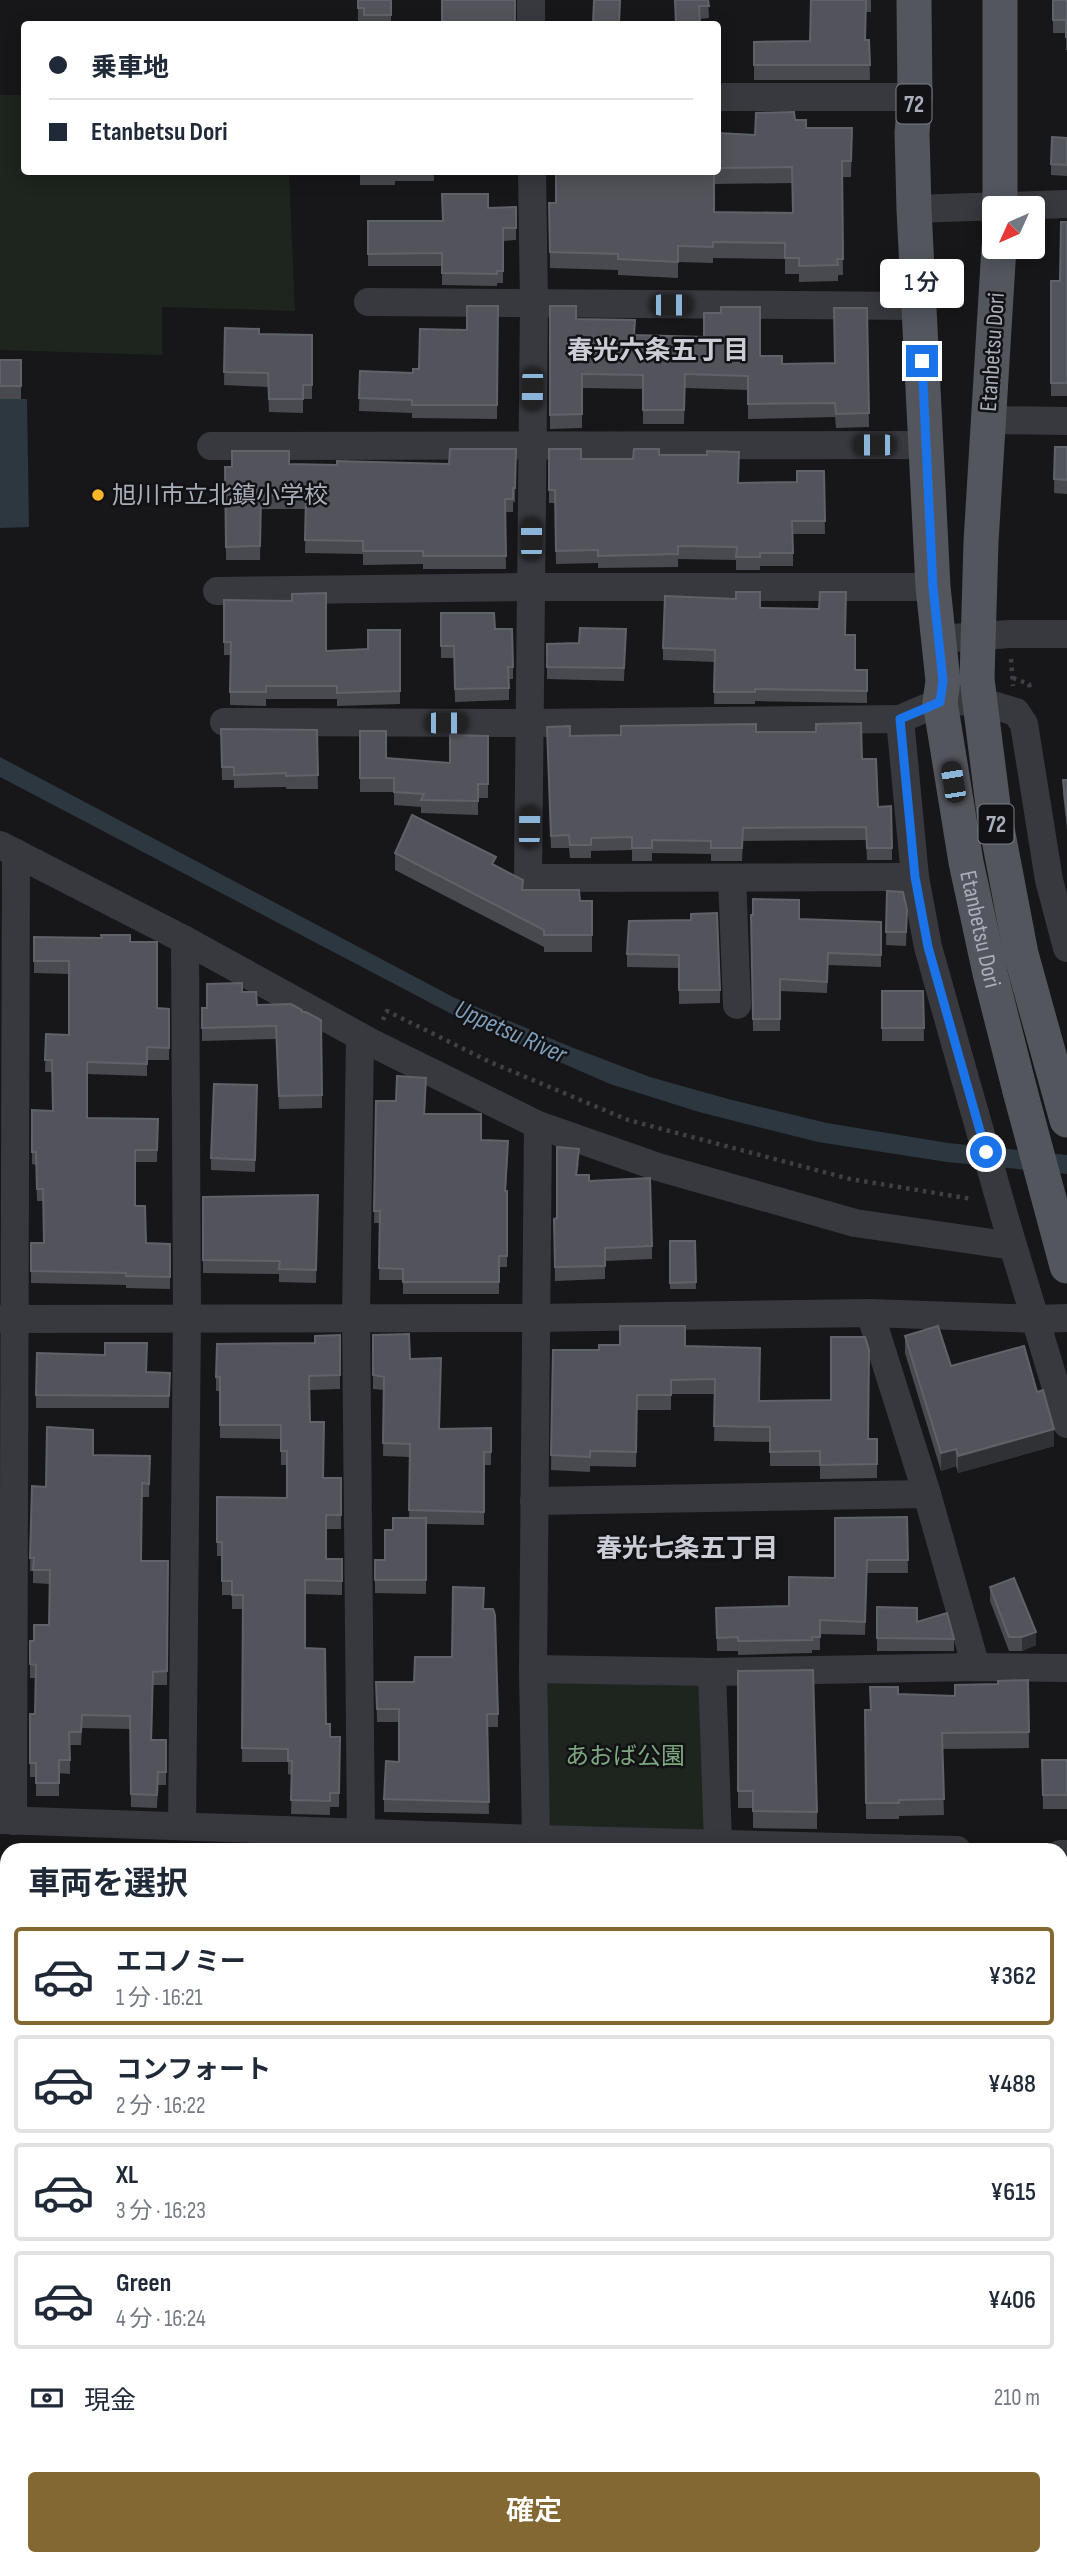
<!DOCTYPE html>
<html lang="ja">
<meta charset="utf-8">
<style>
:root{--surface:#fff;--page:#f6f6f7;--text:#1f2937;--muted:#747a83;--line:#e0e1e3;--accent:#846831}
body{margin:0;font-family:"Sofia Sans Condensed","Noto Sans JP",sans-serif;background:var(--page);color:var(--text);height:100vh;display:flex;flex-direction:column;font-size:26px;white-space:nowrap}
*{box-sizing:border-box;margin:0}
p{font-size:23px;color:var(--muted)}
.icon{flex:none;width:38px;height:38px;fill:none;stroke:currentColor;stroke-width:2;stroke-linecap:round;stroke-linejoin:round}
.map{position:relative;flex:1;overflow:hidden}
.sheet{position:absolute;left:0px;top:1843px;width:1068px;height:723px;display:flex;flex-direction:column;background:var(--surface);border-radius:21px 21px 0 0;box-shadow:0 4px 18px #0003}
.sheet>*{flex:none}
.banner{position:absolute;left:21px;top:21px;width:700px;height:154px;border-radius:7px;box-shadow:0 4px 18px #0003;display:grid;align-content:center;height:154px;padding:0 28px;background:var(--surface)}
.needle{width:46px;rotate:225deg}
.tools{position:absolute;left:982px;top:196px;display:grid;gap:14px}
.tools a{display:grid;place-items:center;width:63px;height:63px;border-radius:7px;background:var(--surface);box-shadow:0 4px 18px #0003;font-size:35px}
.end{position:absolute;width:32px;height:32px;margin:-16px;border:9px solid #1a73e8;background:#fff;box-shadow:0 0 0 4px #fff}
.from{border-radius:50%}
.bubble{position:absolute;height:49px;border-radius:7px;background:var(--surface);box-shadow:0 4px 18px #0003;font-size:23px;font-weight:600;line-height:49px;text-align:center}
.car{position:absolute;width:21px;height:42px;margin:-21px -10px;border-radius:9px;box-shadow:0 0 5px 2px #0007;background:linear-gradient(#222 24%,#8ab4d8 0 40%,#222 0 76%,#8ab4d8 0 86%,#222 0)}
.banner b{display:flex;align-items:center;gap:24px;height:66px;font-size:26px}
.banner b+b{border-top:2px solid var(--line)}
.banner i{width:18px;height:18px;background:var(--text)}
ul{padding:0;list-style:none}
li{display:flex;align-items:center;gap:21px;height:98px;margin:0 14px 10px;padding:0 14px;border:4px solid var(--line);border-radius:7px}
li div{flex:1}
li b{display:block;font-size:26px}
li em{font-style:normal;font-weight:600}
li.active{border-color:var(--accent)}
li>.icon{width:63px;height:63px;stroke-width:1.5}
h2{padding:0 28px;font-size:32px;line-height:84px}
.pay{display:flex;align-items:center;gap:18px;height:77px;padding:0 28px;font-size:26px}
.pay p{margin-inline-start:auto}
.button{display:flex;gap:14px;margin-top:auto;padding:14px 28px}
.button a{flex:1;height:80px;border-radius:7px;background:var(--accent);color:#fff;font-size:28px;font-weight:600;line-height:80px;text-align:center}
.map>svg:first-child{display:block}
.green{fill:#1d251e}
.water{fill:#2c373f}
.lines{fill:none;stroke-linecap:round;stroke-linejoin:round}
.path{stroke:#3e4046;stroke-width:4.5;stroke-dasharray:3.5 5;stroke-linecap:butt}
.minor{stroke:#38393f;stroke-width:28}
.major{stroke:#54565e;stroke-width:35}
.highway{stroke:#646771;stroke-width:38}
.minor-bridge{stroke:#38393f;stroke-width:28}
.major-bridge{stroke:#54565e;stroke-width:35}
.wall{fill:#484a4f;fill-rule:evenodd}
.shaded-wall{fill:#303135}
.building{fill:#53545b;stroke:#60626a;stroke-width:2}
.route{stroke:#1a73e8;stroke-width:9}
.poi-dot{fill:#ffb62a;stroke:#121215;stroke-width:2.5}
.labels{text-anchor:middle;stroke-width:5;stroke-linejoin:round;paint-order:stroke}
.shield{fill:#121215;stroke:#7c7f89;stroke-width:2}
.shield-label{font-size:23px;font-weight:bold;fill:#a9aebb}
.street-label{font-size:24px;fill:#a9aebb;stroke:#121215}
.poi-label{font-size:24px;fill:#a9aebb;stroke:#121215;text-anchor:start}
.park-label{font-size:24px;fill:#7ea780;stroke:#121215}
.neighbourhood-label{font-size:26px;font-weight:bold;fill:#cacdd6;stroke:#121215}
.water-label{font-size:26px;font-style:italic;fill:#7d9db8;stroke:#121215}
</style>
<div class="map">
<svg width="1067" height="2565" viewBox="0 0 1067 2565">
<rect width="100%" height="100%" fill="#17171a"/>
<g class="green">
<path d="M0,95H24V172H289L295,311L162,307V355L0,350Z"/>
<path d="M533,1669L712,1672L718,1842L536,1839Z"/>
<path d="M0,2036L7,2037V2558L1049,2559L1048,2565H0Z"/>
<path d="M1061,2205L1067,2207V2482L1061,2510Z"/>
</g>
<g class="water">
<path d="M0,399H27L29,527L0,528Z"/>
<path d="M0,757L453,997L571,1047L650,1077L732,1100L827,1123L948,1143L1067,1155V1174L947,1162L818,1142L699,1112L610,1084L463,1020L0,777Z"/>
</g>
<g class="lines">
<g class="path">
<path d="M1011,659L1013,686"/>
<path d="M1013,678L1029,684L1030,689"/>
<path d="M383,1020L387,1011L490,1062L628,1120L850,1179L972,1199"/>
<path d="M0,2303L7,2302"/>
<path d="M508,2558L520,2565"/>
<path d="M935,2565L938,2558"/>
<path d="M1026,2565L1027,2558"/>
</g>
<g class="minor">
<path d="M531,24V0"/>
<path d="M718,97H915"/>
<path d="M532,172L534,305L528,878L915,877"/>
<path d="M914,209L1067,204"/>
<path d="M368,302L919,306"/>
<path d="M988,420L1067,421"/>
<path d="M211,446L926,445"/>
<path d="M217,591L531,587H933"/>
<path d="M938,639L1010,634H1067"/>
<path d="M224,722L530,723L900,719"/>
<path d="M0,845L185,940L372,1043L538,1125L658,1167L855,1223L1013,1246"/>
<path d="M732,878L737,1005"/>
<path d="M360,1037L356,1317L361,1833"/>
<path d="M964,1075L928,947L915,877L900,719L940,702L979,701L1016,712L1024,724L1049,880L1067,948"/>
<path d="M1008,1229L1067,1424"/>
<path d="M870,1313L927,1494L976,1667"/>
<path d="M0,1319L535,1318L870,1313L1036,1319L1067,1318"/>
<path d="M534,1501L927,1494"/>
<path d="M533,1669L712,1672L976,1667L1067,1668"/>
<path d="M712,1672L718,1842"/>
<path d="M0,1820L536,1839L957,1850"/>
<path d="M13,1821L16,853"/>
<path d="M182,1826L187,1317L185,940"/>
<path d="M536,1839L533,1669L538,1125"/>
<path d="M1060,1854H1067"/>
</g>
<g class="major">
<path id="s1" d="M914,0L915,97L912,133L914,209L933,587L943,681L940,702L966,862L990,973L1020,1091"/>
<path d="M1000,208V0"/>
<path d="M999,247L981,542L977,679L994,813L1021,954L1067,1120"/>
</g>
<g class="highway">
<path d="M0,1892L7,1893"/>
<path d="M0,1928L7,1929"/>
<path d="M0,1973H7"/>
<path d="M0,2008L7,2009"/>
<path d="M1060,2064L1067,2068"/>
<path d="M1060,2118L1067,2119"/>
</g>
<path class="minor-bridge" d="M964,1075L1008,1229"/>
<path class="major-bridge" d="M1020,1091L1067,1266"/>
</g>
<g class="wall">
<rect x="358" y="0" width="33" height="24"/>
<path d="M675,0H708L709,18L700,19Z"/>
<path d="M811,0H871V12H866L865,40H869L870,80H754V42L810,41Z"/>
<path d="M1053,0H1067V50H1066V33H1053Z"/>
<path d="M795,120L806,128H852L851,177H842L843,275H838V281L799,282V274H785V259L713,258V263L678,262V278L618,275V270L550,268L549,203H556V172H718V133L755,135ZM792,183L793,213L714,212V184Z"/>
<path d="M1067,138V176L1051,175V164Z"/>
<path d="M360,172H434V181H395V185H360Z"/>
<path d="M516,207V240L503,241V283H497V286L442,285V266H368V221H443L488,208Z"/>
<path d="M1067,222V396H1051V281H1060Z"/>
<path d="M498,306L497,419L412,418V413L359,411L360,371L413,373L419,369Z"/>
<path d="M550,306L576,319L635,335L760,356L782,364L834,363L867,308L869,427L836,428L835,417L748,419V390L685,388L684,424H643V389L582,388V428L550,429Z"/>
<path d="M225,328L259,334L312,335V399H303V413L269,412L268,387L224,385Z"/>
<rect x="0" y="360" width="21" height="39"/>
<path d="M1055,447H1067V494L1054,493Z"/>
<path d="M516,449L515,502H513V512H505L506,569H423V564L363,565V554L305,553L306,509H261L260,560H226L225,467L289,464H449Z"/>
<path d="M549,449L581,459H633L659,455L738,483L797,482L824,471L825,534H793V566H760V570H736V560L678,559V567L598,568V563L556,564L555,503H549Z"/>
<path d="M224,600L326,651L368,649L400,630V704L337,706V699H266V706L230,705V655H224Z"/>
<path d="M760,608L845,635L855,670H867V703L755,701V704H714L715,662L663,660V648Z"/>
<path d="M441,613L495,629L513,667V679H509V700L455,702L454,658H441Z"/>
<path d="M626,629L624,681L547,679V644L579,643Z"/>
<path d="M221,729L317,730L318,789H286V787L234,788V780H222Z"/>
<path d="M360,731L386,758L450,763L488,736V798H478V815L421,813V807L394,805V792H360Z"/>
<path d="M756,732L862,759L892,848V860H867L866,840L743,841L742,861H711V854L652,853V861H632V850L591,851V858H570L569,848H551L547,739L570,736Z"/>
<path d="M1063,780H1067V830L1063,794Z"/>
<path d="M395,853L496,866L523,890L580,901H592V952H544V947L395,870Z"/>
<path d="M887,891L907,910L906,946L886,945Z"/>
<path d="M751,915L799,919L881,922V967L828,965L827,993L780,991V1031H753Z"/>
<path d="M691,920L720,990V1003L679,1004V968L627,967V954Z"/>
<path d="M34,937L130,942L157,1008L169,1009V1060H147V1076L87,1074V1118L158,1119L157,1162H135V1206L146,1243L170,1244V1289L126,1288V1285L31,1283V1243H43V1201H37L36,1165L32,1164V1110L53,1111L52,1072H45L46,1034L69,1035V974L34,973Z"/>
<path d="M882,991H923L924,1041H882Z"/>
<path d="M242,992L257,1005L291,1004L322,1095V1108L279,1109L276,1039L202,1041V1008H207Z"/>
<path d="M257,1085L255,1172L211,1170V1158Z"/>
<path d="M426,1089L425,1114L508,1153L506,1191H507V1267H499V1294H403V1280H379L380,1223H374L376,1101H396Z"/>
<path d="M579,1162L577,1175L589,1181L652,1246V1259L605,1261V1279L555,1281L554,1219L557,1218Z"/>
<path d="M318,1195L316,1283L279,1282V1274L203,1273V1197Z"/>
<path d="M670,1241H695L696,1289H670Z"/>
<path d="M340,1335V1389L309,1390L310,1422L324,1478H341V1529H326V1559L342,1581V1595L305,1594V1648L330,1737H340L339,1807H330V1815L291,1814L292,1775L288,1774V1762H242L243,1609H232V1595H222V1556H217V1497L287,1498V1465H281V1439L220,1438V1391H216V1377Z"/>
<path d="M373,1335L410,1359L439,1429L491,1428V1465H484V1525L426,1524V1594L375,1593V1560H385L393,1530L409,1518L410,1457L383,1456L384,1390L373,1389Z"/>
<path d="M905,1336L951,1366L1037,1392L1054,1446L958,1473L956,1466L941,1471L905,1353Z"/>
<path d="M685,1346L760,1401L868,1439H877V1478L820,1479V1466H770V1442L714,1441L715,1394H671V1410H637L636,1467L590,1466V1472L551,1470L553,1350H599Z"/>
<path d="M170,1373L169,1408H36V1395Z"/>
<path d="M93,1455L150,1456L149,1497H142L141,1561H168L167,1685H153L152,1740H166V1785H158L157,1808L131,1807L130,1729L82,1728L81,1745H70V1774L59,1773V1796H36V1777H30V1714H35L36,1678H30V1641H34L49,1625L50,1584L33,1583V1571H30L32,1486L46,1487Z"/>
<path d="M907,1517L908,1573H867L865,1635L820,1634V1650H812V1653L738,1655V1651H717L716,1608L789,1606L835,1578Z"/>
<path d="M990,1587L1036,1645L1022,1651H1009L990,1601Z"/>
<path d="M877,1607L917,1622L954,1639V1651H877Z"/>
<path d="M484,1609L498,1714V1727H487L489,1814L384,1812V1799L399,1762V1722H377L376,1682H414L452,1657Z"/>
<path d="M738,1671L817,1812V1829L753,1828V1808H738Z"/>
<path d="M1028,1680L1029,1748L942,1749L944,1815L899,1816V1819H866L865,1710H870L898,1694L955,1696L998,1684Z"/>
<path d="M1042,1760H1067V1809H1043Z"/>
<rect x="1060" y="1866" width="7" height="43"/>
</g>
<g class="shaded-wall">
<path d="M1054,1429V1446L958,1473V1456Z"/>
<path d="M956,1449V1466L941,1471V1453Z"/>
<path d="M1036,1632V1645L1022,1651V1637Z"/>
</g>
<g class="building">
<path d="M358,0H391V15H364V8H358Z"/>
<path d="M442,0H515V24L601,23V24H442Z"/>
<path d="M594,0H620L619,24H593Z"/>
<path d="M675,0H708L709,6H699L700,24H676Z"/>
<path d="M811,0H866L865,40H869L870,65H754V42L810,41Z"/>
<path d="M1053,0H1067V37H1066V20H1053Z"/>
<path d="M794,112L795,120H806V128H852L851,161H842L843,259H837L838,265L799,266V258H785V243L713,242V247L678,246V262L618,259V254L550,252L549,203H556V172H714V212L793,213L792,167L718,168V133L755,135L756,113Z"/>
<path d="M1052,137L1067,138V165L1051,164Z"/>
<rect x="360" y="172" width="35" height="1"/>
<path d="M442,194H488V208L516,207V228H503V271H497V274L442,273V253L368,254V221H443Z"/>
<path d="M1061,222H1067V383H1051V281H1060Z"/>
<path d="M467,306H498L497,405H412V400L359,398L360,371L413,373V369H419L420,329L467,330Z"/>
<path d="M550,306H576V319L635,320L634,335L704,337V313H721V307H760V356H782V364L835,363L834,308H867L869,413L836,414L835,403L748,404V376L685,374L684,410H643V375L582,374V414L550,415Z"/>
<path d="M225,328L259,329V334L312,335V385H303V399H269L268,373L224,372Z"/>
<rect x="0" y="360" width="21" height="26"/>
<path d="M1055,447H1067V480L1054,479Z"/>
<path d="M450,449H516L515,488H513V499H505L506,556H423V551H363V541L305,540L306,496H261L260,546L226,547L225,467H232V451H289V464L337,465V461L449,464Z"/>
<path d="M549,449H581V459H633L634,449H659V455H707V451L739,452L738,483L797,482V471H824L825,521H792L793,553H760V557H736L737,547L678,546V554L598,556V550L556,551L555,490H549Z"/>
<path d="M736,592H760V608L819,609L820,592H846L845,635H855V670H867V691L755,689V692H714L715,650L663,648L665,596L736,599Z"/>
<path d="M326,593V651L368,649V630H400V691L337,693V686H266V692H230L231,642H224V600L292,601V594Z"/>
<path d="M441,613H494L495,629H512L513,667H508L509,688L455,689L454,646H441Z"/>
<path d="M580,628L626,629L624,668L547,667V644L579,643Z"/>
<path d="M861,723L862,759H876L878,807L891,806L892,848H867L866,827L743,828L742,848H711V841L652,840V848H632V837L591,838V845H570L569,835L551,836L547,727L570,726V736L621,735V726L756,724V732H816V724Z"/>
<path d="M221,729L317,730L318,775L286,776V773L234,775V767H222Z"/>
<path d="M360,731H386V758L450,763V735L488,736V784H478V801L421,800L424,794L394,792V778H360Z"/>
<path d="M1063,780H1067V816Z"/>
<path d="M412,815L496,857L492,864L523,880L522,890H579L580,901H592V935H544V930L395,853Z"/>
<path d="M887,891L903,892L907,910L906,932H886Z"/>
<path d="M753,899L799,900V919L881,922V955L828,953L827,982L780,979V1019H753L751,915H753Z"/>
<path d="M717,913L720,990H679V955L627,954L629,921L691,920V914Z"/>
<path d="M101,935H130V942H157V1008L169,1009V1048L147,1047V1064L87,1062V1118L158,1119L157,1150H135V1206H145L146,1243L170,1244V1277L126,1276V1273L31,1271V1243H44L43,1189H37L36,1152H32V1110L53,1111L52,1060H45L46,1034L69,1035V961H34V937L102,938Z"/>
<path d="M242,983V992H256L257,1005L291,1004L302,1010V1012H306L321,1020L322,1095L279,1096L276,1026L202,1028V1008H207V984Z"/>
<path d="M882,991H923L924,1028H882Z"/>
<path d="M397,1076L426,1078L424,1114H481V1140L508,1141L505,1191H507V1256H499V1282H403V1269L379,1268L380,1211H374L376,1101H396Z"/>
<path d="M214,1084L257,1085L255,1160L211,1158Z"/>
<path d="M557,1147L579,1149L576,1175H589V1181L650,1178L652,1246L605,1248V1266L555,1267L554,1219L557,1218Z"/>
<path d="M318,1195L316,1270L279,1269L280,1261L203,1260V1197Z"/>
<path d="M670,1241H695L696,1282L670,1283Z"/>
<path d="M620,1326H685V1346L760,1348L759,1401L831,1400V1337H865L869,1350L868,1439H877V1464L820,1465V1451L770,1452V1427L714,1426L715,1379L671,1380V1395H637L636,1452L590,1451V1457L551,1455L553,1350H599V1345H620Z"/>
<path d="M938,1326L951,1366L1024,1346L1037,1392L1043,1390L1054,1429L958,1456L956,1449L941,1453L905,1336Z"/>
<path d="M409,1334L410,1359L441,1358L439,1429L491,1428V1452H484V1512L409,1510L410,1444L383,1443L384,1377L373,1375V1335Z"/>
<path d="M340,1335V1375L309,1376L310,1422H324L323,1478H341V1515H326V1559H342V1581L305,1580V1648L325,1649L326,1724H330V1737H340L339,1793H330V1801L291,1800L292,1761H288V1749L242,1748L243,1595H232V1581H222V1542H217V1497L287,1498V1451H281V1425H220V1377H216L217,1344L315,1343V1336Z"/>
<path d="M105,1343H147L146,1372L170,1373L169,1396L36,1395L37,1353L105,1355Z"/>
<path d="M47,1427L93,1430V1455L150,1456L149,1484L142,1483L141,1561H168L167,1671L153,1672L151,1740H166V1772H158L157,1795L131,1794L130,1716L82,1715L81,1732H69L70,1760H59V1783H36V1763H30V1714H35L36,1665L30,1664V1641H34V1625H49L50,1570H33L34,1558H30L32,1486L46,1487Z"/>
<path d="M907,1517L908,1560H867L865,1622L820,1620V1637H812V1640L738,1641V1637L717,1638L716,1608L789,1606V1577L835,1578V1518Z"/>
<path d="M393,1518H426V1580H375V1560H385V1530H393Z"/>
<path d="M1014,1578L1036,1632L1022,1637H1009L990,1587Z"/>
<path d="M453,1587L484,1588L483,1609H493L495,1615L498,1714H487L489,1802L384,1799L386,1761L399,1762V1709H377L376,1682H414L415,1657H452Z"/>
<path d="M877,1607L917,1608V1622L947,1613L954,1639L877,1638Z"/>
<path d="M813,1670L817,1812L753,1811V1791H738V1671Z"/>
<path d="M1028,1680L1029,1732L942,1733L944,1799L899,1800V1803H866L865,1710H871L870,1687H898V1694L955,1696V1685L998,1684V1681Z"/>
<path d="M1042,1760H1067V1795H1043Z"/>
<rect x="1060" y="1866" width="7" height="29"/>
</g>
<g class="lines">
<path class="route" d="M922,361L933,587L943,681L940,702L900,719L915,877L928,947L986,1152"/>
</g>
<circle class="poi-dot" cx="98" cy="495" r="7"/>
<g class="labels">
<g class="shield">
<rect x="896.5" y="84.5" width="35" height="39" rx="5"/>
<rect x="978.5" y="804.5" width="35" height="39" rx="5"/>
</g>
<g class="shield-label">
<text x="914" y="112">72</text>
<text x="996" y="832">72</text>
</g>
<g class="street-label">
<text transform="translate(992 352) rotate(-86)" y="8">Etanbetsu Dori</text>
<text dy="8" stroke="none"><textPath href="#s1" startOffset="934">Etanbetsu Dori</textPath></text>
</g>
<g class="poi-label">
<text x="112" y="503">旭川市立北鎮小学校</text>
</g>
<g class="park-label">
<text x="625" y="1764">あおば公園</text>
</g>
<g class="neighbourhood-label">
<text x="658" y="359">春光六条五丁目</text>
<text x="687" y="1557">春光七条五丁目</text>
</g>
<g class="water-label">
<text transform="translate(511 1031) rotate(24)" y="9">Uppetsu River</text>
</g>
</g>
</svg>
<div class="tools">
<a><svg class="needle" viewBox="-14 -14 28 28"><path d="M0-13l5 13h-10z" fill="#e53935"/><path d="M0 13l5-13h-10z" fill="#747a83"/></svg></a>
</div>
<i class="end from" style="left:986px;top:1152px"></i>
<i class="end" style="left:922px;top:361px"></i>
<div class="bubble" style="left:880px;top:259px;width:84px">1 分</div>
<i class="car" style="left:671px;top:305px;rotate:90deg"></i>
<i class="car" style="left:532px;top:389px;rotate:181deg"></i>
<i class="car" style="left:874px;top:445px;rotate:270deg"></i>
<i class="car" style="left:531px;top:539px;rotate:0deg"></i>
<i class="car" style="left:446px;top:723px;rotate:90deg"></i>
<i class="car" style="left:953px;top:782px;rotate:351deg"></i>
<i class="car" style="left:529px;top:827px;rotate:1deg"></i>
<div class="banner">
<b><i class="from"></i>乗車地</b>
<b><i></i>Etanbetsu Dori</b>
</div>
<section class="sheet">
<h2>車両を選択</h2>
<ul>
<li class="active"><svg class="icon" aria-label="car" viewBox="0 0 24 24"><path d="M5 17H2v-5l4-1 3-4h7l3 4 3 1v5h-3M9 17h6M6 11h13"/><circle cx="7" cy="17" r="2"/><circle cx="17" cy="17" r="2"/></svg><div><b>エコノミー</b><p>1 分 · 16:21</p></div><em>¥362</em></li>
<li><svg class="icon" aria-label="car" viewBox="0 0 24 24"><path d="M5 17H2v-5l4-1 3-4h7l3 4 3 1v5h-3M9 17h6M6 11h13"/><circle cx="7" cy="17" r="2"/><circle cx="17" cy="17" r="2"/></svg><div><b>コンフォート</b><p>2 分 · 16:22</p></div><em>¥488</em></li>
<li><svg class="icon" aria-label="car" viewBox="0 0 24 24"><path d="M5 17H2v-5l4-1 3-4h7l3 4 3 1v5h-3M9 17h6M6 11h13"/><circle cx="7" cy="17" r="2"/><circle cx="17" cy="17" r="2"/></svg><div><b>XL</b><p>3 分 · 16:23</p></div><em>¥615</em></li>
<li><svg class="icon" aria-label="car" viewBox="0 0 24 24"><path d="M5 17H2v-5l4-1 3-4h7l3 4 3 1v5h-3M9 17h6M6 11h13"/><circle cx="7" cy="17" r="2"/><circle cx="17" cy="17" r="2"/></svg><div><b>Green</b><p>4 分 · 16:24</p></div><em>¥406</em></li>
</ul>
<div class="pay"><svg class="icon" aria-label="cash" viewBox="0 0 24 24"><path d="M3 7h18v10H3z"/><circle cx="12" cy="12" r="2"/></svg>現金<p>210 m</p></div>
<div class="button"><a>確定</a></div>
</section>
</div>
